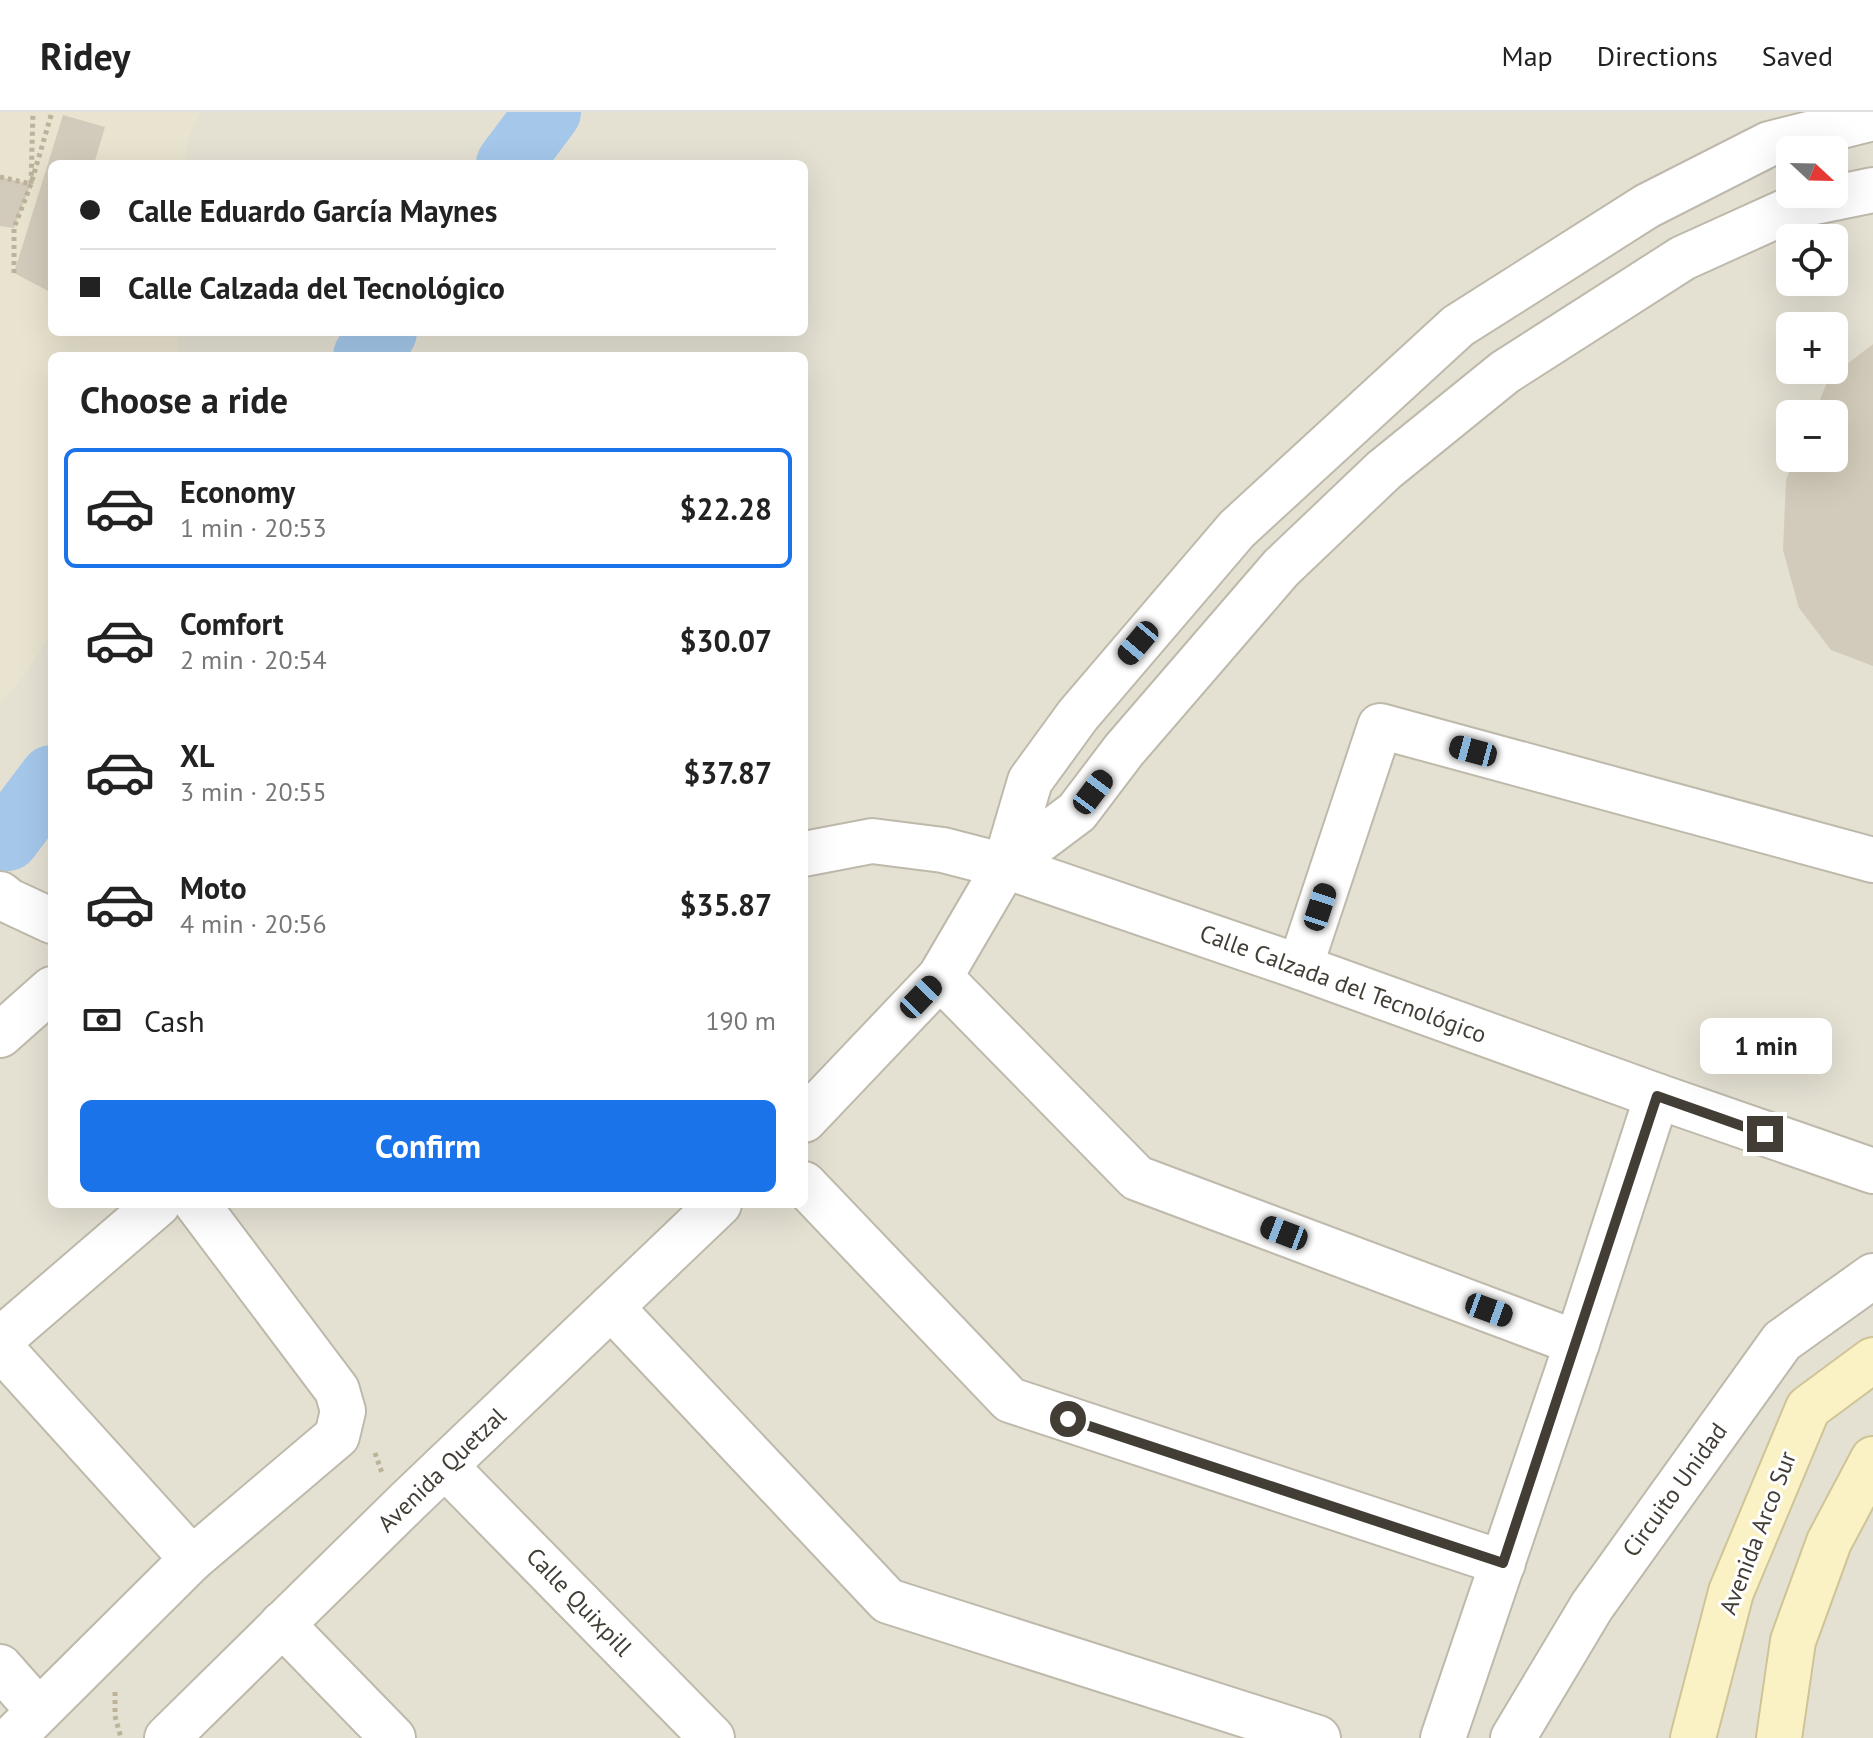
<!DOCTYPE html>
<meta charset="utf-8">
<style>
:root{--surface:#fff;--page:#f6f6f6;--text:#222;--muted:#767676;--line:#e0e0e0;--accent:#1a73e8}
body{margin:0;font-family:"PT Sans",sans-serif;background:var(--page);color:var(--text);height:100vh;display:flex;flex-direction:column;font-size:30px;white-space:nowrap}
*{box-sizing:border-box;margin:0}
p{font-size:26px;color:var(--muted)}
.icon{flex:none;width:44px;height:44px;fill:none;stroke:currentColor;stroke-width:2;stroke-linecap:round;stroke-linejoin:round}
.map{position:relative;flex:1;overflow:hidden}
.details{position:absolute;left:48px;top:240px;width:760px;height:856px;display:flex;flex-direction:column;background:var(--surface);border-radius:12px;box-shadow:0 8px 32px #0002}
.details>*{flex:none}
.banner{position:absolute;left:48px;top:48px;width:760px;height:176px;border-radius:12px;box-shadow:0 8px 32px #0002;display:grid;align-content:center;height:176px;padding:0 32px;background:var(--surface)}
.needle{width:52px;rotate:112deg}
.buttons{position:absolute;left:1776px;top:24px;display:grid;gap:16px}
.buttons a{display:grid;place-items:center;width:72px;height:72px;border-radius:12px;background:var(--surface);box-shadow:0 8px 32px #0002;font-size:40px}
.end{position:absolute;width:36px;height:36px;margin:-18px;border:10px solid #433e35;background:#fff;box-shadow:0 0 0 4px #fff}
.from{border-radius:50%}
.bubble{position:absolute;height:56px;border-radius:12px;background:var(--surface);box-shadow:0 8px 32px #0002;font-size:26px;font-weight:600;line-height:56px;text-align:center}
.car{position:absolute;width:24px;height:48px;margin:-24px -12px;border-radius:10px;box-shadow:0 0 6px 2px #0007;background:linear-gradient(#222 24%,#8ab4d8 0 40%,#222 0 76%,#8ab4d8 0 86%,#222 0)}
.banner b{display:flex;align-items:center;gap:28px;height:76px;font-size:30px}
.banner b+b{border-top:2px solid var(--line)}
.banner i{width:20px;height:20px;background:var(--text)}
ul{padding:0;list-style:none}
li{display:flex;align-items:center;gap:24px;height:120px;margin:0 16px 12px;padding:0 16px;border:4px solid transparent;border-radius:12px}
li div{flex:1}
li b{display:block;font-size:30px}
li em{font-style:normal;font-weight:600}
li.active{border-color:var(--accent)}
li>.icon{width:72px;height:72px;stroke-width:1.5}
h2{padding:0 32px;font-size:36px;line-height:96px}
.pay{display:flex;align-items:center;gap:20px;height:88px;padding:0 32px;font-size:30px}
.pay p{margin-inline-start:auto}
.primary-button{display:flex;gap:16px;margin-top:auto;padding:16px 32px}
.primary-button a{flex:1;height:92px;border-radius:12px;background:var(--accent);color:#fff;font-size:32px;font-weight:600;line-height:92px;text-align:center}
header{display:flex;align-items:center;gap:48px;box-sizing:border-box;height:112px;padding:0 40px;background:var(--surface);border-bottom:2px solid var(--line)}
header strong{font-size:38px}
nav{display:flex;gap:44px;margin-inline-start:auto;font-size:28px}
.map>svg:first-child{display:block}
.residential{fill:#e4e1d3;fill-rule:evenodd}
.education{fill:#e9e4cf}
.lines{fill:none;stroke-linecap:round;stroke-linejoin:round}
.river{stroke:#a4c7ea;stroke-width:66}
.building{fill:#d2cbbb}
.minor-casing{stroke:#beb9ab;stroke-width:48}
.tertiary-casing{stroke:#beb9ab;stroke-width:48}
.secondary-casing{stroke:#cec497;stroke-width:48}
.path{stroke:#bcb39a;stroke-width:5;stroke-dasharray:4 4;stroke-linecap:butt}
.minor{stroke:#fff;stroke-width:44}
.tertiary{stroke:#fff;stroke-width:44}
.secondary{stroke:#faf2c5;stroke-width:44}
.route{stroke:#433e35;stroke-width:10}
.labels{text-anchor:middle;stroke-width:6;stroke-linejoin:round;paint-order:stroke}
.street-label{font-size:24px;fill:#433e35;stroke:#fff}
</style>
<header>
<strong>Ridey</strong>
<nav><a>Map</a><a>Directions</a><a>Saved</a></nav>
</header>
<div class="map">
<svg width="1873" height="1626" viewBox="0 0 1873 1626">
<rect width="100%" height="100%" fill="#f1eee5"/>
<path class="residential" d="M0,0H1873V1626H0ZM1790,38H1834V82H1790ZM52,52H804V220H52ZM1790,126H1834V170H1790ZM1790,214H1834V258H1790ZM52,244H804V1092H52ZM1790,302H1834V346H1790Z"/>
<path class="education" d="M0,0H201L187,28L186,52H52V220H179L178,244H52V520L27,560L0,592Z"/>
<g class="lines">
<g class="river">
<path d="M509,52L548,0"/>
<path d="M366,244L384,220"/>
<path d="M7,726L52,666"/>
</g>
</g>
<g class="building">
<path d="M63,3L105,15L94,52H52V181L14,161Z"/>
<path d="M0,65L31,72L14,116L0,114Z"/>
<path d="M1873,232V554L1831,538L1799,496L1783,438L1786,368L1795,346H1834V302H1814L1829,266Z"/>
</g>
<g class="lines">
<g class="minor-casing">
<g id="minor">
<path d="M1300,855L1380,614L1873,748"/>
<path d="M940,865L1137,1066L1577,1231"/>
<path d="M0,923L52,877"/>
<path d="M804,1072L1010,1288L1503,1451"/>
<path d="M611,1195L888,1489L1318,1626"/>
<path d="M0,1228L158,1092"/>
<path d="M0,1235L192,1447"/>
<path d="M445,1354L712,1626"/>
<path d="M282,1512L393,1626"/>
<path d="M0,1555L38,1598"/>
<path d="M12,1626L192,1447L337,1324L343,1299L337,1278L197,1092"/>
<path d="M1443,1626L1577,1231L1657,984"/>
</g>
</g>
<g class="tertiary-casing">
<g id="tertiary">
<path d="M804,742L872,729L943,738L1005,754L1300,855L1657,984L1873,1059"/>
<path d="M1005,754L1077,700L1124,638L1281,456L1384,358L1505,260L1683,146L1800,93L1873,78"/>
<path d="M0,782L9,789L52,809"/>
<path d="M804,1008L940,865L1005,754L1030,669L1078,603L1237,417L1458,214L1647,94L1769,32L1873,6"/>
<path d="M167,1626L407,1390L719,1092"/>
<path d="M1513,1626L1592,1494L1782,1229L1873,1164"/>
</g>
</g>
<g class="secondary-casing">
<g id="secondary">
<path d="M1693,1626L1731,1480L1808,1296L1873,1248"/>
<path d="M1779,1626L1793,1529L1829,1430L1873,1347"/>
</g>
</g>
<g class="path">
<path d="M0,65L31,72L33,0"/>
<path d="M14,161V116L31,72L52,0"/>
<path d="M375,1341L382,1361"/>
<path d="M115,1580V1604L121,1626"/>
</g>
<use href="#minor" class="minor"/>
<use href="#tertiary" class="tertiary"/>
<use href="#secondary" class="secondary"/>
</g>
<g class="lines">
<path class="route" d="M1068,1307L1503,1451L1657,984L1765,1022"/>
</g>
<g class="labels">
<g class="street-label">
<text transform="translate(1343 872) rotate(20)" y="8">Calle Calzada del Tecnológico</text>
<text transform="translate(442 1358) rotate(-44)" y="8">Avenida Quetzal</text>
<text transform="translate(1675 1378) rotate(-54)" y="8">Circuito Unidad</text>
<text transform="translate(1758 1421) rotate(-69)" y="8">Avenida Arco Sur</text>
<text transform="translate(579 1490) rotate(46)" y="8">Calle Quixpill</text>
</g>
</g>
</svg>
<div class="buttons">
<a><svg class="needle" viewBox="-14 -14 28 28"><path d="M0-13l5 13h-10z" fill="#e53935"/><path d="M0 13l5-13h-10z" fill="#767676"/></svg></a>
<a><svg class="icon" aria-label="locate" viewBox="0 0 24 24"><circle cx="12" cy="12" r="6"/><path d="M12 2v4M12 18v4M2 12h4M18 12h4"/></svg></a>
<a>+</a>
<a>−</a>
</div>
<i class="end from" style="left:1068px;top:1307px"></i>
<i class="end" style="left:1765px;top:1022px"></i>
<div class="bubble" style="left:1700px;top:906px;width:132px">1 min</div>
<i class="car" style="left:1138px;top:531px;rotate:220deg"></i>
<i class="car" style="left:1473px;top:639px;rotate:285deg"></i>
<i class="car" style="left:1093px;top:680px;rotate:37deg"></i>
<i class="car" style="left:1320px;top:795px;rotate:18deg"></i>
<i class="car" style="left:921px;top:885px;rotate:44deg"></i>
<i class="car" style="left:1284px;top:1121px;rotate:291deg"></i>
<i class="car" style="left:1489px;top:1198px;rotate:110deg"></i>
<div class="banner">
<b><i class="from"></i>Calle Eduardo García Maynes</b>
<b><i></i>Calle Calzada del Tecnológico</b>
</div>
<section class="details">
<h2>Choose a ride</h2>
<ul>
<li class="active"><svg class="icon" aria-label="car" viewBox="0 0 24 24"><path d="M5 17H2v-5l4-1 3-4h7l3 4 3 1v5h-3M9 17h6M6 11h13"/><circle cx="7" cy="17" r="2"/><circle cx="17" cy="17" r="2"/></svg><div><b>Economy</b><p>1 min · 20:53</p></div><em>$22.28</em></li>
<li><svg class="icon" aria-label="car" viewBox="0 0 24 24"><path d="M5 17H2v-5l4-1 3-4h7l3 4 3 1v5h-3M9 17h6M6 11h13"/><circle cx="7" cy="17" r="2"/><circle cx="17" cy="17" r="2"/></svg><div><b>Comfort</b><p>2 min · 20:54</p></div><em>$30.07</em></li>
<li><svg class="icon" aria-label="car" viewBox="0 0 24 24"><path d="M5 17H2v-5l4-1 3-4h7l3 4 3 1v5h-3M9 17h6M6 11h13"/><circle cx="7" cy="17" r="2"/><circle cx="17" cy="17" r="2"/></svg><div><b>XL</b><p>3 min · 20:55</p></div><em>$37.87</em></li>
<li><svg class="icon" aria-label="car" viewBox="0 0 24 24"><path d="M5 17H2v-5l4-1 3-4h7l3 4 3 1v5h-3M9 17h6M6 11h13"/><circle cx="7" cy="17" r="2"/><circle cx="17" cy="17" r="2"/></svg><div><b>Moto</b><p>4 min · 20:56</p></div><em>$35.87</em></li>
</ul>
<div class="pay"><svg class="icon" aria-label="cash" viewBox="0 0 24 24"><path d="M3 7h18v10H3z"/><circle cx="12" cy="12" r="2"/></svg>Cash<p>190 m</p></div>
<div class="primary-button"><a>Confirm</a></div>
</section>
</div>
